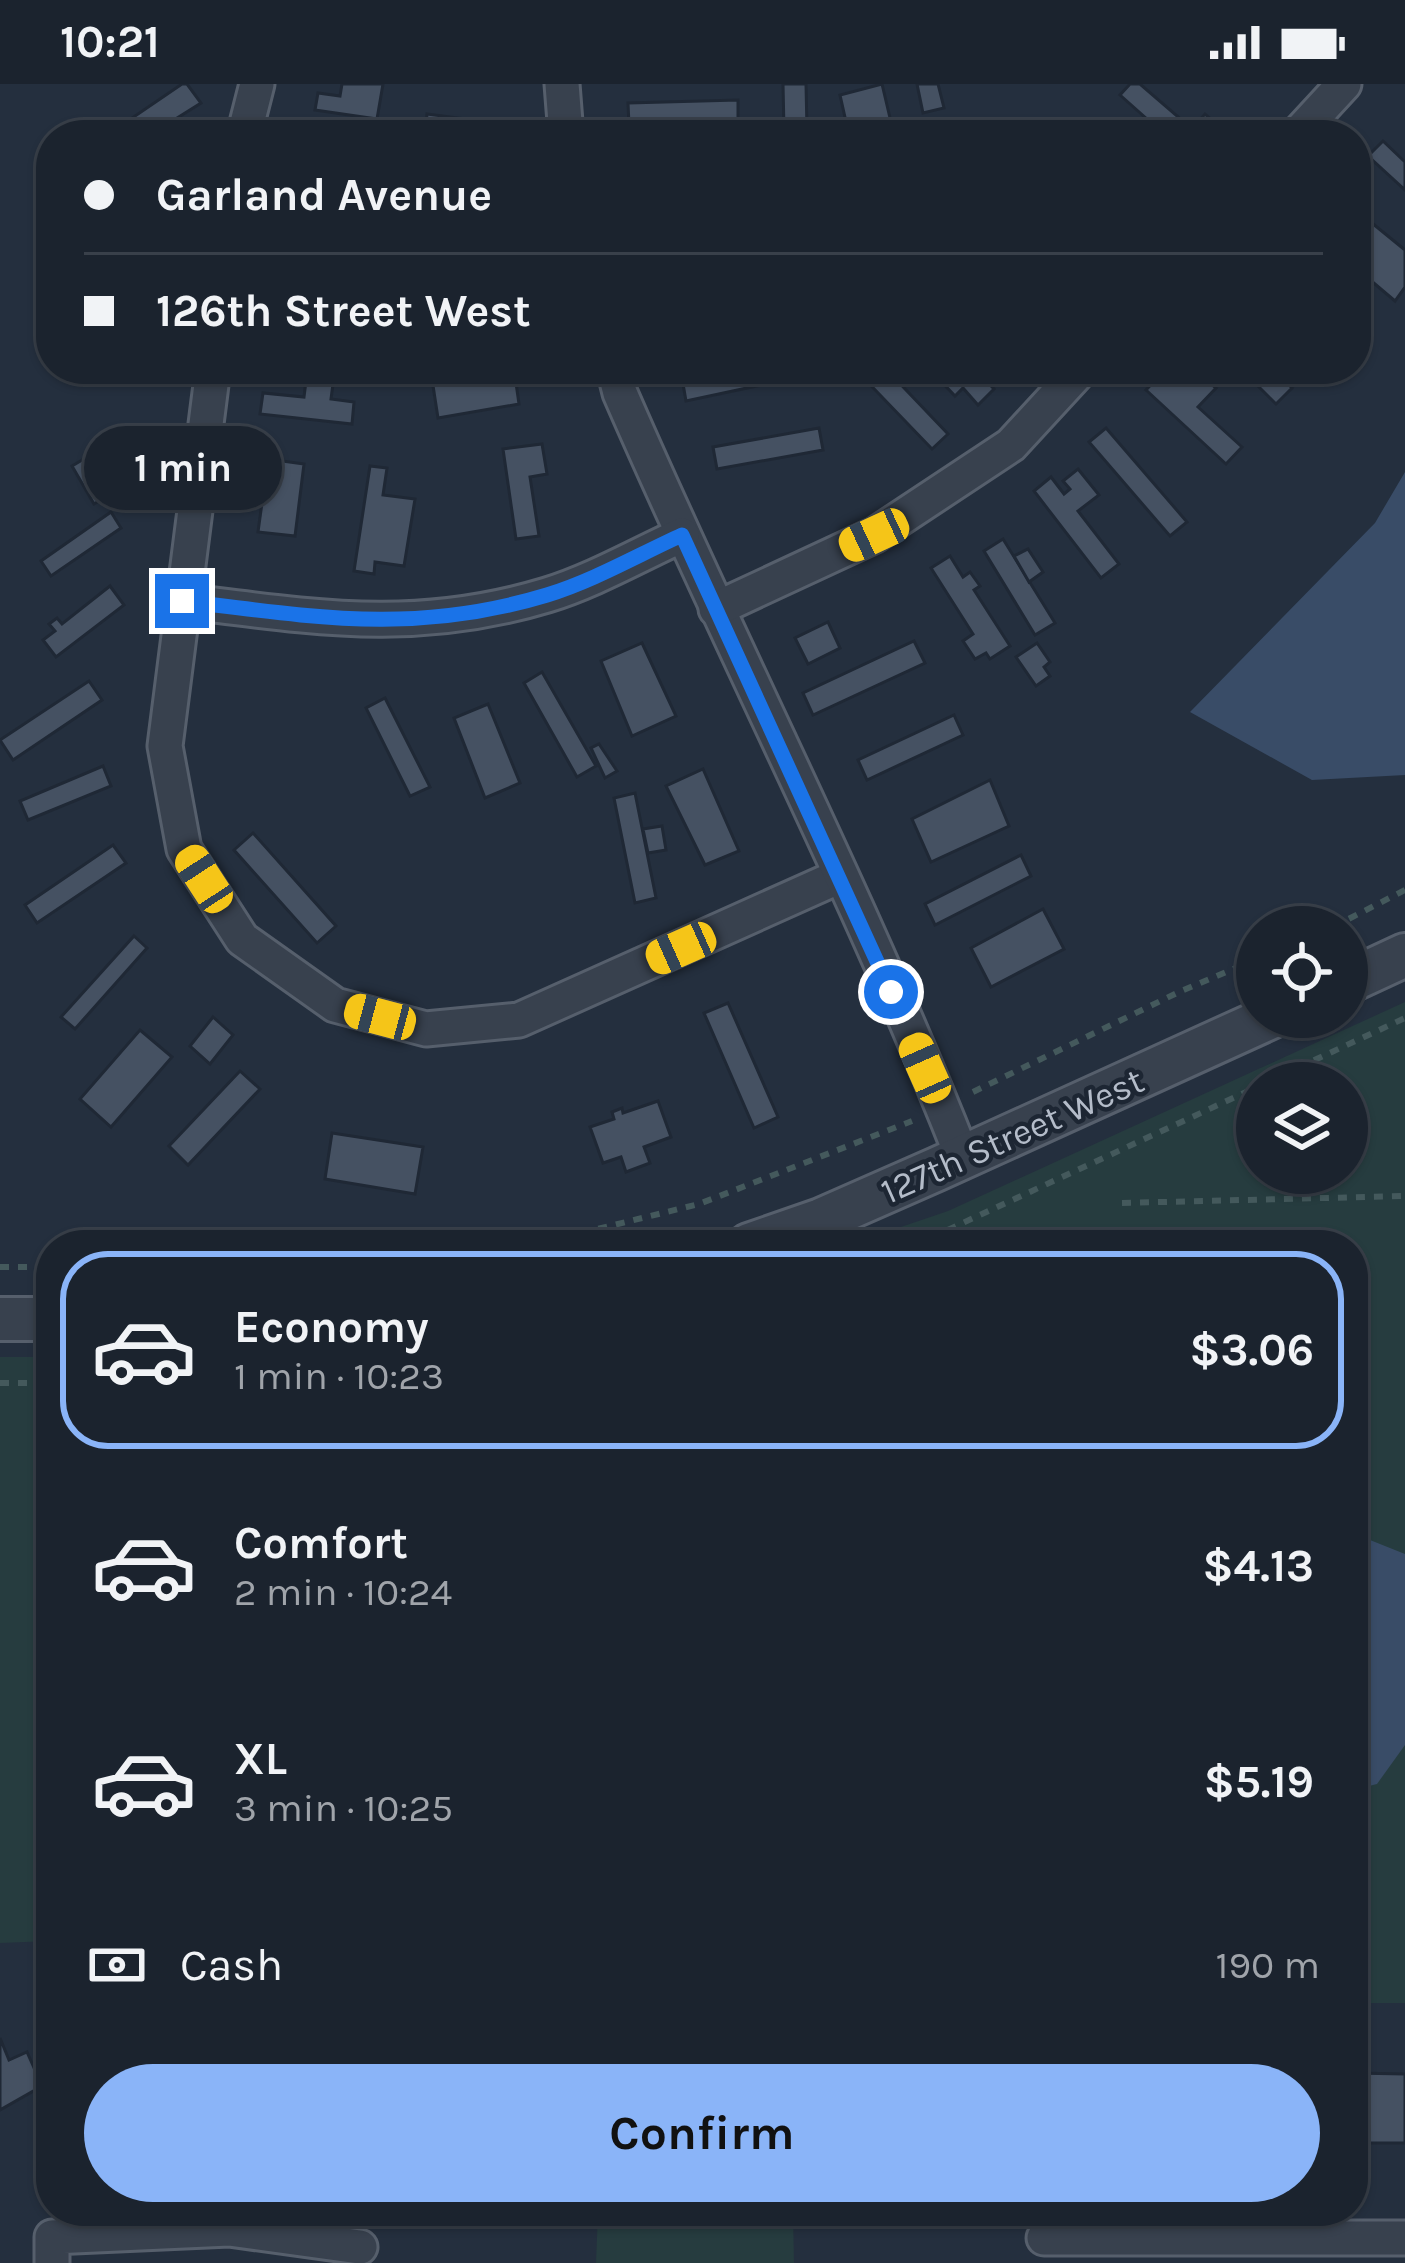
<!DOCTYPE html>
<meta charset="utf-8">
<style>
:root{--surface:#1b232e;--page:#282f3a;--text:#f1f3f6;--muted:#a0a4aa;--line:#39404a;--accent:#8ab4f8}
body{margin:0;font-family:Karla,sans-serif;background:var(--page);color:var(--text);height:100vh;display:flex;flex-direction:column;font-size:45px;white-space:nowrap}
*{box-sizing:border-box;margin:0}
p{font-size:39px;color:var(--muted)}
.icon{flex:none;width:66px;height:66px;fill:none;stroke:currentColor;stroke-width:2;stroke-linecap:round;stroke-linejoin:round}
.map{position:relative;flex:1;overflow:hidden}
.side{position:absolute;left:36px;top:1146px;width:1332px;height:996px;display:flex;flex-direction:column;background:var(--surface);border-radius:48px;box-shadow:0 3px 9px #0004,0 0 0 3px var(--line)}
.side>*{flex:none}
.guide{position:absolute;left:36px;top:36px;width:1335px;height:264px;border-radius:48px;box-shadow:0 3px 9px #0004,0 0 0 3px var(--line);display:grid;align-content:center;height:264px;padding:0 48px;background:var(--surface)}
.buttons{position:absolute;left:1236px;top:822px;display:grid;gap:24px}
.buttons a{display:grid;place-items:center;width:132px;height:132px;border-radius:50%;background:var(--surface);box-shadow:0 3px 9px #0004,0 0 0 3px var(--line);font-size:60px}
.end{position:absolute;width:54px;height:54px;margin:-27px;border:15px solid #1a73e8;background:#fff;box-shadow:0 0 0 6px #fff}
.from{border-radius:50%}
.bubble{position:absolute;height:84px;border-radius:42px;background:var(--surface);box-shadow:0 3px 9px #0004,0 0 0 3px var(--line);font-size:39px;font-weight:700;line-height:84px;text-align:center}
.car{position:absolute;width:36px;height:72px;margin:-36px -18px;border-radius:15px;box-shadow:0 0 9px 3px #0007;background:linear-gradient(#f5c518 24%,#345 0 40%,#f5c518 0 76%,#345 0 86%,#f5c518 0)}
.guide b{display:flex;align-items:center;gap:42px;height:114px;font-size:45px}
.guide b+b{border-top:3px solid var(--line)}
.guide i{width:30px;height:30px;background:var(--text)}
ul{padding:21px 0 0;list-style:none}
li{display:flex;align-items:center;gap:36px;height:198px;margin:0 24px 18px;padding:0 24px;border:6px solid transparent;border-radius:48px}
li div{flex:1}
li b{display:block;font-size:45px}
li em{font-style:normal;font-weight:700}
li.active{border-color:var(--accent)}
li>.icon{width:108px;height:108px;stroke-width:1.5}
.pay{display:flex;align-items:center;gap:30px;height:132px;padding:0 48px;font-size:45px}
.pay p{margin-inline-start:auto}
.cta{display:flex;gap:24px;margin-top:auto;padding:24px 48px}
.cta a{flex:1;height:138px;border-radius:72px;background:var(--accent);color:#111;font-size:48px;font-weight:700;line-height:138px;text-align:center}
.status{display:flex;justify-content:space-between;align-items:center;height:84px;padding:0 60px;background:var(--surface);direction:ltr}
.status svg{height:33px;fill:currentColor}
.map>svg:first-child{display:block}
.green{fill:#263c3f;fill-rule:evenodd}
.water{fill:#394c67}
.building{fill:#455162;stroke:#1f2835;stroke-width:3}
.lines{fill:none;stroke-linecap:round;stroke-linejoin:round}
.minor-casing{stroke:#565f6c;stroke-width:39}
.tertiary-casing{stroke:#565f6c;stroke-width:48}
.path{stroke:#44595c;stroke-width:6;stroke-dasharray:9 9;stroke-linecap:butt}
.minor{stroke:#38414e;stroke-width:33}
.tertiary{stroke:#38414e;stroke-width:42}
.route{stroke:#1a73e8;stroke-width:15}
.labels{text-anchor:middle;stroke-width:9;stroke-linejoin:round;paint-order:stroke}
.street-label{font-size:36px;fill:#b4bcc9;stroke:#1d2633}
</style>
<div class="status"><b>10:21</b><svg viewBox="0 0 49 12"><path d="M0 12V9h3v3zM5 12V6h3v6zM10 12V3h3v9zM15 12V0h3v12zM26 1h20v11H26zM47 4h2v5h-2z"/></svg></div>
<div class="map">
<svg width="1405" height="2179" viewBox="0 0 1405 2179">
<rect width="100%" height="100%" fill="#242f3e"/>
<g class="green">
<path d="M1405,918V1919H1353V1161H848L948,1127ZM1257,999H1347V1089H1257Z"/>
<path d="M0,1273H51V1857L0,1859Z"/>
<path d="M598,2127H793L794,2179H596Z"/>
</g>
<g class="water">
<path d="M1405,388V691L1312,696L1190,628L1375,439Z"/>
<path d="M1365,1454L1405,1470V1661L1377,1700L1353,1706V1455Z"/>
</g>
<g class="building">
<path d="M182,0H187L201,19L150,51H116L113,47Z"/>
<path d="M342,0H383L377,35L315,26L318,9L340,12Z"/>
<path d="M783,0H806L807,46H784Z"/>
<path d="M882,0L894,51H849L840,11Z"/>
<path d="M917,0H938L944,24L923,29Z"/>
<path d="M1130,0H1140L1192,45L1205,30L1221,44L1214,51H1165L1120,11Z"/>
<path d="M738,16V39L629,41L628,19Z"/>
<path d="M427,30L473,36L471,51H425Z"/>
<path d="M1383,57L1405,78V106L1368,72Z"/>
<path d="M1356,126L1405,166V203L1395,217L1356,184Z"/>
<path d="M501,285H514L519,320L438,334L432,295Z"/>
<path d="M727,285H792L794,294L686,317L682,294Z"/>
<path d="M855,285H886L948,350L932,365Z"/>
<path d="M944,285H975L994,305L978,321L963,304L955,312L938,294Z"/>
<path d="M1188,285H1194L1216,304L1198,323L1242,363L1226,380L1146,306L1161,290L1174,301Z"/>
<path d="M1241,285H1273L1292,304L1276,320Z"/>
<path d="M306,297L333,300L331,315L354,318L352,340L260,330L263,309L304,313Z"/>
<path d="M136,344L147,363L111,385L122,403L94,420L72,382Z"/>
<path d="M819,344L823,366L717,385L713,363Z"/>
<path d="M1106,344L1187,438L1170,452L1089,358Z"/>
<path d="M542,360L547,390L530,393L539,452L516,455L503,365Z"/>
<path d="M268,375L304,380L295,452L258,448Z"/>
<path d="M370,382L387,384L383,411L415,415L404,482L375,478L374,490L354,487Z"/>
<path d="M1078,385L1099,411L1078,427L1119,480L1101,494L1034,407L1051,393L1064,410L1070,405L1063,397Z"/>
<path d="M111,428L121,444L51,492L41,477Z"/>
<path d="M1003,455L1055,539L1035,551L984,467Z"/>
<path d="M1028,465L1043,488L1029,498L1014,472Z"/>
<path d="M950,472L963,493L970,488L980,502L974,506L1010,562L990,575L986,569L975,575L963,557L973,550L931,484Z"/>
<path d="M110,502L124,521L56,573L43,556L55,547L49,540L57,534L62,540Z"/>
<path d="M828,538L840,564L808,580L795,554Z"/>
<path d="M914,557L925,579L813,631L803,609Z"/>
<path d="M642,559L676,632L632,652L601,577Z"/>
<path d="M1037,559L1050,578L1044,583L1050,592L1036,602L1016,573Z"/>
<path d="M542,588L596,682L577,693L524,599Z"/>
<path d="M89,597L102,616L13,676L0,656Z"/>
<path d="M385,614L430,703L410,712L366,624Z"/>
<path d="M488,620L520,699L485,714L454,634Z"/>
<path d="M954,631L963,651L867,696L858,676Z"/>
<path d="M599,660L617,687L605,694L591,664Z"/>
<path d="M103,682L111,702L28,736L20,717Z"/>
<path d="M703,685L739,767L705,781L666,702Z"/>
<path d="M990,696L1009,742L931,778L912,735Z"/>
<path d="M635,709L656,814L635,819L614,714Z"/>
<path d="M662,742L666,766L648,769L643,745Z"/>
<path d="M253,749L336,842L317,859L234,766Z"/>
<path d="M113,761L126,779L37,839L25,821Z"/>
<path d="M1021,771L1031,792L935,841L925,820Z"/>
<path d="M1043,825L1064,865L991,903L971,864Z"/>
<path d="M134,852L147,864L75,945L61,933Z"/>
<path d="M728,919L778,1033L754,1044L704,929Z"/>
<path d="M213,933L233,951L210,980L190,962Z"/>
<path d="M140,946L172,973L111,1043L80,1015Z"/>
<path d="M240,987L260,1005L188,1081L169,1062Z"/>
<path d="M658,1017L671,1053L644,1063L650,1079L626,1088L621,1073L603,1079L590,1043L614,1035L612,1028L622,1024L623,1029Z"/>
<path d="M332,1049L423,1063L415,1110L325,1095Z"/>
<path d="M0,1954L9,1976L27,1968L42,2002L0,2026Z"/>
<path d="M1353,1989L1405,1990V2059H1353Z"/>
</g>
<g class="lines">
<g class="minor-casing">
<g id="minor">
<path d="M562,0L566,51"/>
<path d="M244,51L257,0"/>
<path d="M1297,51L1344,0"/>
<path d="M213,285L165,662L184,765L242,855L335,921L426,945L519,936L840,792"/>
<path d="M614,285L620,309C731,565 860,813 962,1072"/>
<path d="M182,517C314,533 415,551 547,511C593,497 638,471 682,451"/>
<path d="M716,525L875,451L1011,361L1081,285"/>
<path d="M1044,2154H1405"/>
<path d="M52,2179V2153L229,2145L360,2163"/>
</g>
</g>
<g class="tertiary-casing">
<g id="tertiary">
<path d="M1347,898L1405,871"/>
<path d="M749,1161L821,1136L937,1085L1271,933"/>
<path d="M0,1235H51"/>
</g>
</g>
<g class="path">
<path d="M1333,843L1405,806"/>
<path d="M1265,999L1405,934"/>
<path d="M973,1008L1179,908L1257,875"/>
<path d="M1122,1119L1405,1112"/>
<path d="M510,1161L561,1154L699,1120L912,1037"/>
<path d="M915,1161L1257,1003"/>
<path d="M0,1183H51"/>
<path d="M0,1299H51"/>
</g>
<use href="#minor" class="minor"/>
<use href="#tertiary" class="tertiary"/>
</g>
<g class="lines">
<path class="route" d="M182,517C315,533 415,551 547,511C593,497 638,471 682,451L891,908"/>
</g>
<g class="labels">
<g class="street-label">
<text transform="translate(1012 1051) rotate(-24)" y="13">127th Street West</text>
</g>
</g>
</svg>
<div class="buttons">
<a><svg class="icon" aria-label="locate" viewBox="0 0 24 24"><circle cx="12" cy="12" r="6"/><path d="M12 2v4M12 18v4M2 12h4M18 12h4"/></svg></a>
<a><svg class="icon" aria-label="layers" viewBox="0 0 24 24"><path d="M12 4l9 5-9 5-9-5zM3 14l9 5 9-5"/></svg></a>
</div>
<i class="end from" style="left:891px;top:908px"></i>
<i class="end" style="left:182px;top:517px"></i>
<div class="bubble" style="left:84px;top:342px;width:198px">1 min</div>
<i class="car" style="left:874px;top:451px;rotate:245deg"></i>
<i class="car" style="left:204px;top:795px;rotate:327deg"></i>
<i class="car" style="left:681px;top:864px;rotate:246deg"></i>
<i class="car" style="left:380px;top:933px;rotate:285deg"></i>
<i class="car" style="left:925px;top:984px;rotate:336deg"></i>
<div class="guide">
<b><i class="from"></i>Garland Avenue</b>
<b><i></i>126th Street West</b>
</div>
<section class="side">
<ul>
<li class="active"><svg class="icon" aria-label="car" viewBox="0 0 24 24"><path d="M5 17H2v-5l4-1 3-4h7l3 4 3 1v5h-3M9 17h6M6 11h13"/><circle cx="7" cy="17" r="2"/><circle cx="17" cy="17" r="2"/></svg><div><b>Economy</b><p>1 min · 10:23</p></div><em>$3.06</em></li>
<li><svg class="icon" aria-label="car" viewBox="0 0 24 24"><path d="M5 17H2v-5l4-1 3-4h7l3 4 3 1v5h-3M9 17h6M6 11h13"/><circle cx="7" cy="17" r="2"/><circle cx="17" cy="17" r="2"/></svg><div><b>Comfort</b><p>2 min · 10:24</p></div><em>$4.13</em></li>
<li><svg class="icon" aria-label="car" viewBox="0 0 24 24"><path d="M5 17H2v-5l4-1 3-4h7l3 4 3 1v5h-3M9 17h6M6 11h13"/><circle cx="7" cy="17" r="2"/><circle cx="17" cy="17" r="2"/></svg><div><b>XL</b><p>3 min · 10:25</p></div><em>$5.19</em></li>
</ul>
<div class="pay"><svg class="icon" aria-label="cash" viewBox="0 0 24 24"><path d="M3 7h18v10H3z"/><circle cx="12" cy="12" r="2"/></svg>Cash<p>190 m</p></div>
<div class="cta"><a>Confirm</a></div>
</section>
</div>
